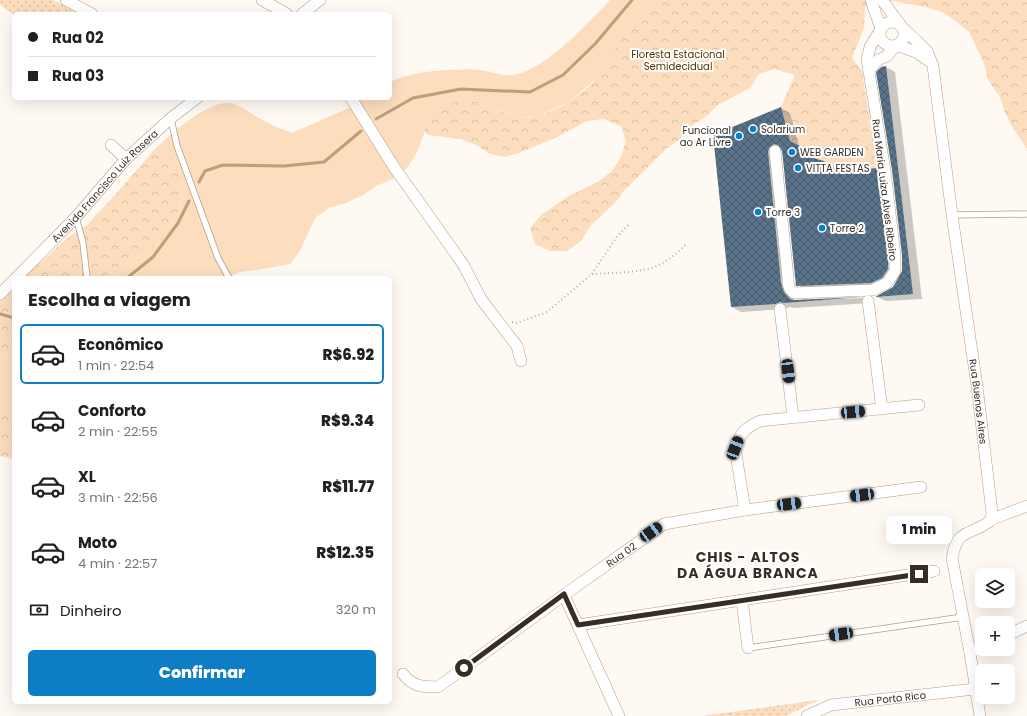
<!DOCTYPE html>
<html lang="pt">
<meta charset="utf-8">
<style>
:root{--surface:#fff;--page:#f6f6f6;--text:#202124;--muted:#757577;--line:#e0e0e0;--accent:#0d7dc6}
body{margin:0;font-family:Poppins,sans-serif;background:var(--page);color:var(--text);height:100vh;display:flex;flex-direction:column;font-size:15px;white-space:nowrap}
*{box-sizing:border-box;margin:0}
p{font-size:13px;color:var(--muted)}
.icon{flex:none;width:22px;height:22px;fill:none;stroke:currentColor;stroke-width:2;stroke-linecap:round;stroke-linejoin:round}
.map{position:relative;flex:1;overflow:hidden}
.drawer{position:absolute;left:12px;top:276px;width:380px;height:428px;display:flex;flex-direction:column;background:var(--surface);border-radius:6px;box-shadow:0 4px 16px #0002}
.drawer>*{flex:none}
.guide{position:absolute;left:12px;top:12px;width:380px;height:88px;border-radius:6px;box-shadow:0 4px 16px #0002;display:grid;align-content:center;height:88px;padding:0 16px;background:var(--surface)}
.controls{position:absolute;left:975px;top:568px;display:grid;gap:8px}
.controls a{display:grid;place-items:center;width:40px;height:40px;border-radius:6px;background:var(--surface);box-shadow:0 4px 16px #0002;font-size:20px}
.end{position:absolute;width:18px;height:18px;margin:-9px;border:5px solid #372d22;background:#fff;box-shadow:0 0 0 2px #fff}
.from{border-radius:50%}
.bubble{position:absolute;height:28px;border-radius:6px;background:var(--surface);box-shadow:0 4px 16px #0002;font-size:13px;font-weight:800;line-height:28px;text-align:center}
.car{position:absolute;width:12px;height:24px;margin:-12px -6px;border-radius:5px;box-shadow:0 0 3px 1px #0007;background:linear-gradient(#222 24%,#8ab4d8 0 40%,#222 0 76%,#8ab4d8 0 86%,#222 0)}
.guide b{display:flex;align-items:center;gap:14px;height:38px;font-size:15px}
.guide b+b{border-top:1px solid var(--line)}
.guide i{width:10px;height:10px;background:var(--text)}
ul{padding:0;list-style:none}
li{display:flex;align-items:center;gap:12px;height:60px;margin:0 8px 6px;padding:0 8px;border:2px solid transparent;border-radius:6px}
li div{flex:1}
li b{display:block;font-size:15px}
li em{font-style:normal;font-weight:800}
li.on{border-color:var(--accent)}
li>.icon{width:36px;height:36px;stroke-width:1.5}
h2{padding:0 16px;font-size:18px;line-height:48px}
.pay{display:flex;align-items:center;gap:10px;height:44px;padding:0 16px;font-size:15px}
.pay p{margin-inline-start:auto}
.primary-button{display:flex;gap:8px;margin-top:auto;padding:8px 16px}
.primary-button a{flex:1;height:46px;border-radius:6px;background:var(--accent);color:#fff;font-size:16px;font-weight:800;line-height:46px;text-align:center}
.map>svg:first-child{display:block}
.green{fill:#fcddbe}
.forest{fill:url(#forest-crowns)}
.park{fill:url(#park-dots)}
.shadow{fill:#0003}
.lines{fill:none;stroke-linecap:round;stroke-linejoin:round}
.stream{stroke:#c19d78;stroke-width:3}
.building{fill:url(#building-cross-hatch)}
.lane-casing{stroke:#b69d83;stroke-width:7}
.street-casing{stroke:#b69d83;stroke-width:12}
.path{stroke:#b7b0a8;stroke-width:2;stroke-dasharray:1 3;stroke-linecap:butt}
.lane{stroke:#fff;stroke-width:5.5}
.street{stroke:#fff;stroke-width:11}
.route{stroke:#372d22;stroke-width:5}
.poi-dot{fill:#0d7dc6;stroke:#fff;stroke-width:1.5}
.labels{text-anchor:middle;stroke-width:4;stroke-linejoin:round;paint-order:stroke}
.park-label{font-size:10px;fill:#573300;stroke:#fff}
.poi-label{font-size:10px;fill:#372d22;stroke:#fff;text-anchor:start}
.street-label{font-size:10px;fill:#372d22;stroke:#fff}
.district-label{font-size:14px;font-weight:bold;letter-spacing:1px;fill:#372d22;stroke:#fff}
</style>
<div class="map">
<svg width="1027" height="716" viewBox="0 0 1027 716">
<defs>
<pattern id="forest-crowns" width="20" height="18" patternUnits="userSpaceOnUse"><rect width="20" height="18" fill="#fcddbe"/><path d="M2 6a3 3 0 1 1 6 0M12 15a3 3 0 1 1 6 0" fill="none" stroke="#d9bea3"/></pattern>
<pattern id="park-dots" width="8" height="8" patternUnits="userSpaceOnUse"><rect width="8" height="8" fill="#fcddbe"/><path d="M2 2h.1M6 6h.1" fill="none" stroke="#d9bea3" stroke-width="1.8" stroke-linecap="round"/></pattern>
<pattern id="building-cross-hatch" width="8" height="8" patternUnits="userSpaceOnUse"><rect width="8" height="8" fill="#59738a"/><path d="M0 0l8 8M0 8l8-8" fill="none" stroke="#475a6a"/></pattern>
</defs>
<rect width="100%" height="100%" fill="#fef9f3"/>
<g class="green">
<path d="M610,0H665L633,21L598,77L570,101L538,116L519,118L486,105L469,101L427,121L423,137L416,154L407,168L393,179L376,186L363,195L346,203L329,208L315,218L300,251L290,264L257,270L240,272L226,278H104L119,267L136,259L162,240L179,210L182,194L181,178L160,151L154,150C168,136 207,101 228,103C240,104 251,114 261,119C271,125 281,129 292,133L351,107L360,98H390V82C412,72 435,70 459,70C465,69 473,69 480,70C490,71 500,76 510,75C541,75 589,22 610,0Z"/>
<path d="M14,352V416H0V358Z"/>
</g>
<g class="forest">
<path d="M665,0H1027V149L1013,128L1005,113L1000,97L988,80L984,63L969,32L956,21L942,12L926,7L893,1L865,7L864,28L852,58L862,71L877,168L834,172L824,161L806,156L804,148L790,141L781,107L795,75L774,69L759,74L750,88L718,105L705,117L692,126L679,140L666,149L625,190L615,203L590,226L581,241L567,251H550L535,244L530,228L541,215L567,197L599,181L612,171L621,157L626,141L621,126L603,119L587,121L557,137L524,151L506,157L490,154L476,145L461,139L429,135L424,132L427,121L435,107C446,104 457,100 468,101C493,102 512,124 538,116C558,110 586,93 598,76C611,59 619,38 632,22C640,12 654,5 665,0Z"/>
<path d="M154,150L160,151L176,161L181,178L182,194L179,210L162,240L149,250L136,259L119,267L104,278H22L47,257L59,245L71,235L87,225L123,186Z"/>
<path d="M14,281V352L0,358V286Z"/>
<path d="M0,416H14V459L0,456Z"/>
</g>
<g class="park">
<path d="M0,0H53L80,14L14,15L0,5Z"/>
<path d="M818,700L786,716H702Z"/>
</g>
<g class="shadow">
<path d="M886,67L895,72L922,299L886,301L877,297L893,288L903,271V255Z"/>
<path d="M780,108L790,113L799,146L813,154L815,159L824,162L834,167L838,173L878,169L869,108L877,113L887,178L892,283L807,290L797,285L783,150L778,153L790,289L793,298L795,301L862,298L869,303L794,308L790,307L785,309L741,312L732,307L714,136Z"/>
</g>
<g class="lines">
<g class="stream">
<path d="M376,119L413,98L461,89L530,92L563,75L595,44L632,0"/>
<path d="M199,182L205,171L223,165L284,166L324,162L361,131"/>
<path d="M127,278L153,257L178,223L189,201"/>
<path d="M0,314L14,318"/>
</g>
</g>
<g class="building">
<path d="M886,66L913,294L875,297L893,287L902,271V255L892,170L876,72L881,67Z"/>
<path d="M868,106L878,172L888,256V269L882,278L871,283L796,286L782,150L778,145L774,144L769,148L768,152L781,283L784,292L790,299L794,300L862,297L784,303L780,302L775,304L731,307L713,135L781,107L790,141L804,148L806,156L824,161L834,172L877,168Z"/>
</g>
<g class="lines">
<g class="lane-casing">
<g id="lane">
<path d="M171,119L177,146L218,258L229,278"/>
<path d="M952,215L1027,214"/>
<path d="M76,217L83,243L87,278"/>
<path d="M748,648L963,617"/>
</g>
</g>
<g class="street-casing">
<g id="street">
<path d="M66,0L92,14"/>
<path d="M262,0L287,14"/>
<path id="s1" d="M882,0L902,27L927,51L933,66L952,215L977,386L992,513L991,518L989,522C967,537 958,528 952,558L970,653L980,716"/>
<path d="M302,14L320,0"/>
<circle cx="892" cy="34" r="12"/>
<path d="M869,70L878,60L887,56L896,45L916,52L929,61"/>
<path d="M351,98L394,167L453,250L464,266L481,299L517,346L521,361"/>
<path d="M111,145L126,159"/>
<path d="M775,151L788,278C788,284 788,289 794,293L873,290L887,283L895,271V256L885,171L867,59L870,47L881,29L871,0"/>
<path id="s2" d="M16,278L76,217L126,159L171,118L197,98"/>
<path d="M0,294L14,280"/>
<path d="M868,301L882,409"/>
<path d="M780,309L793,417"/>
<path d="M745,510L735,448C741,432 745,428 760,421L919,405"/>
<path d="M990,520L1027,506"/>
<path d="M564,595L619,716"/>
<path d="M742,600L748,648"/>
<path d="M578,625L934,571"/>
<path d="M1008,635L1027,626"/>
<path d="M970,653L982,647"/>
<path id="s3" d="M403,674C413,687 423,687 438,687L564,595L664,524L745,510L921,487"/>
<path id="s4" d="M807,716L831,705L975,689"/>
</g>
</g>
<g class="path">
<path d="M592,274C610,273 638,273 654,267C667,262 678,253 687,243"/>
<path d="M512,322L517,323L547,312L592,274L616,238L630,223"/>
</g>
<use href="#lane" class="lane"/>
<use href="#street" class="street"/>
</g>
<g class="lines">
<path class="route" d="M464,668L564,594L578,625L919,574"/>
</g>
<g class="poi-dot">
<circle cx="753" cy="129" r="4"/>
<circle cx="739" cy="136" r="4"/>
<circle cx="792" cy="152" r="4"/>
<circle cx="798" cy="168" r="4"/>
<circle cx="758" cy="212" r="4"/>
<circle cx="822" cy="228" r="4"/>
</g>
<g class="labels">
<g class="park-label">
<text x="678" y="58">Floresta Estacional<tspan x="678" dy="12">Semidecidual</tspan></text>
</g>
<g class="poi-label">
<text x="761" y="133">Solarium</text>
<text x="731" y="134" text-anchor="end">Funcional<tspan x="731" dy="12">ao Ar Livre</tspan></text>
<text x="800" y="156">WEB GARDEN</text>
<text x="806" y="172">VITTA FESTAS</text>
<text x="766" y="216">Torre 3</text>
<text x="830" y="232">Torre 2</text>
</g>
<g class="street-label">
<text dy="4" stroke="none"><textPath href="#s2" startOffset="128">Avenida Francisco Luiz Rasera</textPath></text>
<text transform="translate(885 190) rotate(83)" y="4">Rua Maria Luiza Alves Ribeiro</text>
<text dy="4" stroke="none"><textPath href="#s1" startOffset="423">Rua Buenos Aires</textPath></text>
<text dy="4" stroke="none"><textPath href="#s3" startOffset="265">Rua 02</textPath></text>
<text dy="4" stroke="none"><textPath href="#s4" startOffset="86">Rua Porto Rico</textPath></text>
</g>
<g class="district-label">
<text x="748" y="562">CHIS - ALTOS<tspan x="748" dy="16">DA ÁGUA BRANCA</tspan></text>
</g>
</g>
</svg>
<div class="controls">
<a><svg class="icon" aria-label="layers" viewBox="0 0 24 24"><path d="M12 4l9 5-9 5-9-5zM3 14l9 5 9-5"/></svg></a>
<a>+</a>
<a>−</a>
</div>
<i class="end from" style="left:464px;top:668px"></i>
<i class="end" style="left:919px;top:574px"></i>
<div class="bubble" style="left:886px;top:516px;width:66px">1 min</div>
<i class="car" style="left:788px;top:371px;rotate:173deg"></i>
<i class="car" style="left:853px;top:412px;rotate:85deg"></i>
<i class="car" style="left:735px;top:448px;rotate:21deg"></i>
<i class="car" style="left:862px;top:495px;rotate:263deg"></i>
<i class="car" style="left:789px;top:504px;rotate:83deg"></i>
<i class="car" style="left:651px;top:532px;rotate:55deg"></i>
<i class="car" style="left:841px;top:634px;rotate:262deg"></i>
<div class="guide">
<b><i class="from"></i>Rua 02</b>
<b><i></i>Rua 03</b>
</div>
<section class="drawer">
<h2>Escolha a viagem</h2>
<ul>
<li class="on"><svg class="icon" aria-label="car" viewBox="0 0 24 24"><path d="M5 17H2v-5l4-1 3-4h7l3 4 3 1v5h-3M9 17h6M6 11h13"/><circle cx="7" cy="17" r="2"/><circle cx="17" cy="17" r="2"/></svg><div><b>Econômico</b><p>1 min · 22:54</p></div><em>R$6.92</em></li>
<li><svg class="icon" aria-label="car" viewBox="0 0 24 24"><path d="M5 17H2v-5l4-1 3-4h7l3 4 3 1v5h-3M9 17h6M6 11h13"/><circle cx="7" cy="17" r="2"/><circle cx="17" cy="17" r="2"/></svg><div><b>Conforto</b><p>2 min · 22:55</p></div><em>R$9.34</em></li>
<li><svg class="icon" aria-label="car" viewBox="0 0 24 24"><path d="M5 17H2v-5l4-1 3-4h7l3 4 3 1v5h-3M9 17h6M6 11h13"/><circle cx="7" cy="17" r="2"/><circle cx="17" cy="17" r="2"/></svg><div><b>XL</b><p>3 min · 22:56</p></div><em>R$11.77</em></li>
<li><svg class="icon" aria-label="car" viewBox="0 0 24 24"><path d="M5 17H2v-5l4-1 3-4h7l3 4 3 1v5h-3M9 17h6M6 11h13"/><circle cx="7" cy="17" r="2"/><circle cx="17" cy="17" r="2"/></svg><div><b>Moto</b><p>4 min · 22:57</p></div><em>R$12.35</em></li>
</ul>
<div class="pay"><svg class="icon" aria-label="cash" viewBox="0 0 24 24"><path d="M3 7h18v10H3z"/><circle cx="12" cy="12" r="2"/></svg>Dinheiro<p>320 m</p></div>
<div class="primary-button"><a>Confirmar</a></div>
</section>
</div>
